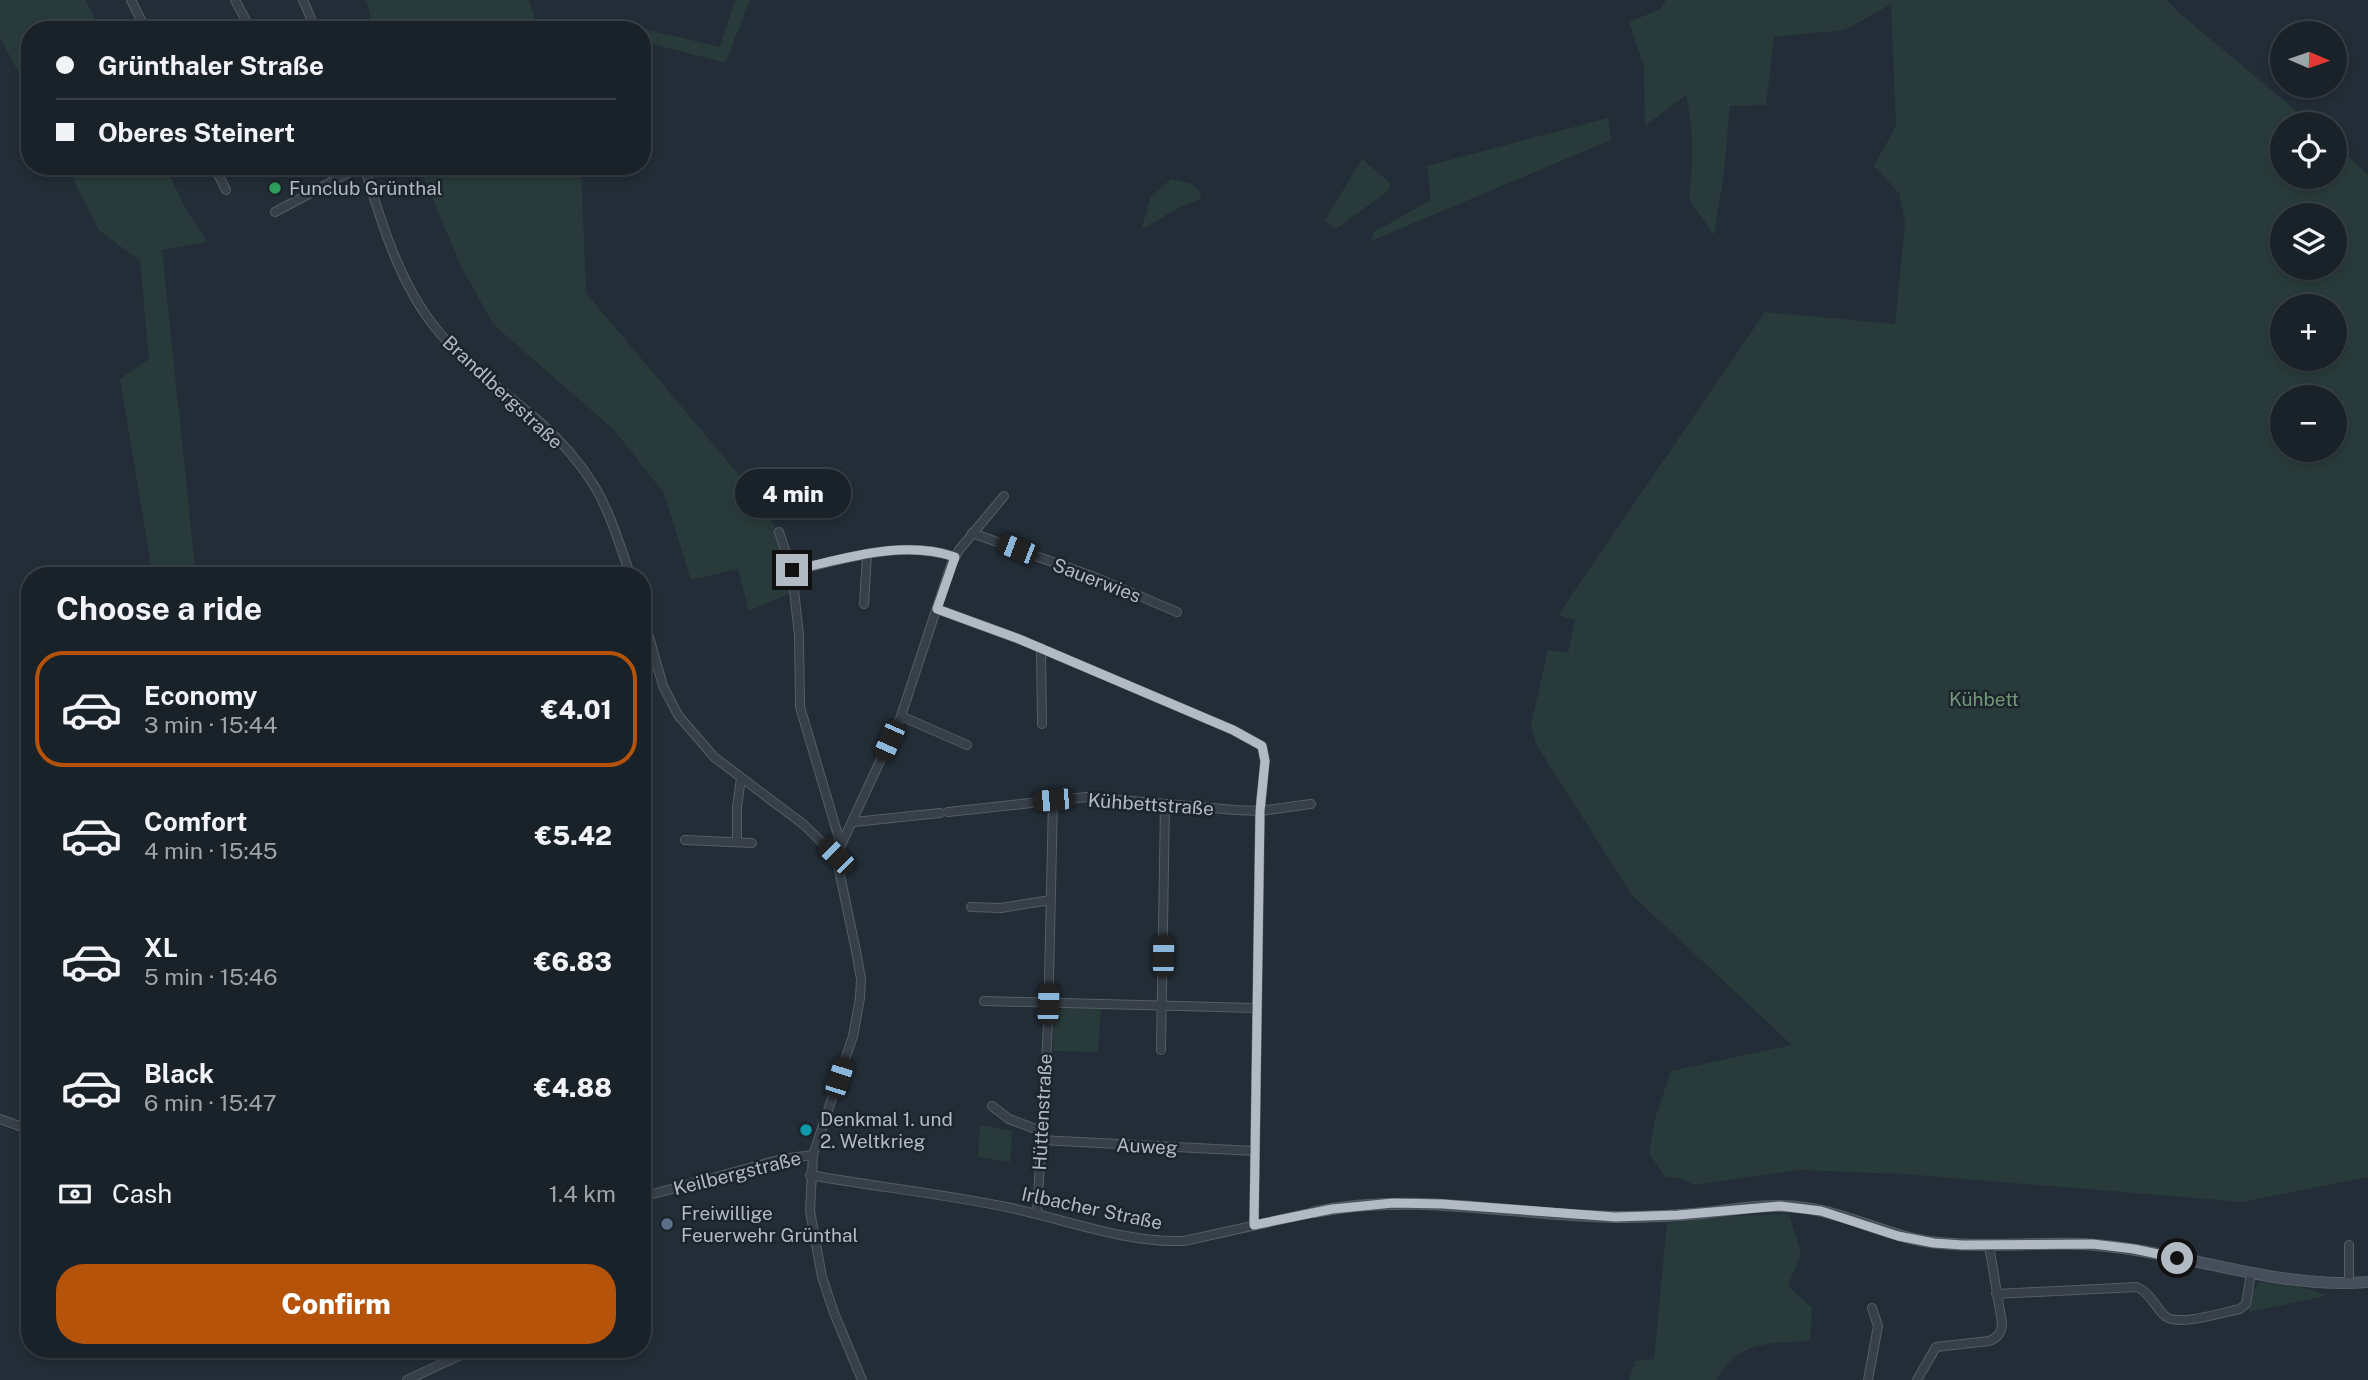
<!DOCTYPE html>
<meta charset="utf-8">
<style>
:root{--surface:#1a2229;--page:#272f35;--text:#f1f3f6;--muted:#9fa4a8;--line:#383f46;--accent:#b45309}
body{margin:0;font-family:"Public Sans",sans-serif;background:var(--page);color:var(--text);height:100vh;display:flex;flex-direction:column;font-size:26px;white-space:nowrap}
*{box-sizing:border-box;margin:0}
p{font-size:23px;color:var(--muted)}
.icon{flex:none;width:38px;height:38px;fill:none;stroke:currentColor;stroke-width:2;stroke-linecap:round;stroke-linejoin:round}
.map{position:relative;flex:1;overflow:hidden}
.details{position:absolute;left:21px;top:567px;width:630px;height:791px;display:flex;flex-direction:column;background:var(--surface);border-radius:28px;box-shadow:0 4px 10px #0003,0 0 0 2px var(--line)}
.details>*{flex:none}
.top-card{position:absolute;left:21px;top:21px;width:630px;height:154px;border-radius:28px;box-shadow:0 4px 10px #0003,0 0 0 2px var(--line);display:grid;align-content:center;height:154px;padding:0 35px;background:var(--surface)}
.needle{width:46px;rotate:92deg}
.tools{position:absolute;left:2270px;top:21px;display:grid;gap:14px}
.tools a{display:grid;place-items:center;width:77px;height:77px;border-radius:50%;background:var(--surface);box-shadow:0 4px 10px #0003,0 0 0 2px var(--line);font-size:35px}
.end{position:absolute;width:32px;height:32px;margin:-16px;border:9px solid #b2bac4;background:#111;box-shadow:0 0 0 4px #111}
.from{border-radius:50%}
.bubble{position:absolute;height:49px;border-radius:24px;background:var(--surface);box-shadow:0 4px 10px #0003,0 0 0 2px var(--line);font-size:23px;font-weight:800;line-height:49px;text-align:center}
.car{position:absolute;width:21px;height:42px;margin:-21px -10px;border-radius:9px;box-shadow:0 0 5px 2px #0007;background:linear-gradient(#222 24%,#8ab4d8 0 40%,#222 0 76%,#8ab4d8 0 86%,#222 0)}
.top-card b{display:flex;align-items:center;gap:24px;height:66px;font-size:26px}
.top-card b+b{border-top:2px solid var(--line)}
.top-card i{width:18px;height:18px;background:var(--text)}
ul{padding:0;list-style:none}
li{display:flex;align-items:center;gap:21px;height:116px;margin:0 14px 10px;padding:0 21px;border:4px solid transparent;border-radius:28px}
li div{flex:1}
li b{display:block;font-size:26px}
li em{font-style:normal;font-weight:800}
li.selected{border-color:var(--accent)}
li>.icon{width:63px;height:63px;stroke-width:1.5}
h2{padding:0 35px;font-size:32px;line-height:84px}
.pay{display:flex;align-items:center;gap:18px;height:77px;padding:0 35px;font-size:26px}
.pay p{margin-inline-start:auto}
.button{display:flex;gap:14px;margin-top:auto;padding:14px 35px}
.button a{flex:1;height:80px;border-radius:28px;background:var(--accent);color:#fff;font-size:28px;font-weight:800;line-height:80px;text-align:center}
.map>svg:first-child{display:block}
.green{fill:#283b3a;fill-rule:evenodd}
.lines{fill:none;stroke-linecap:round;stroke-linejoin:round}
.street-casing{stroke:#555d65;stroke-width:10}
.secondary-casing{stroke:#555d65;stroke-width:12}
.street{stroke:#373f48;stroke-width:8}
.secondary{stroke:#454e5a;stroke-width:10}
.route{stroke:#b2bac4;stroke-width:9}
.leisure-dot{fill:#2e9e5b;stroke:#1c242c;stroke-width:2.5}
.culture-dot{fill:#0f9aa8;stroke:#1c242c;stroke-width:2.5}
.service-dot{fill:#5c6f8a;stroke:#1c242c;stroke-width:2.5}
.labels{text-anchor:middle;stroke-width:5;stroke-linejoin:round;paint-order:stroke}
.poi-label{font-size:19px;fill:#b2bac4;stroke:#1c242c;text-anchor:start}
.street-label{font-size:19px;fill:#b2bac4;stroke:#1c242c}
.park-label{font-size:19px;fill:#729779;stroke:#1c242c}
</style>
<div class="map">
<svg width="2368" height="1380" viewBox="0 0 2368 1380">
<rect width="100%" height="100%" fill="#232d37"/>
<g class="green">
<path d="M0,0H86L100,30H30V95L0,37Z"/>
<path d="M366,0H529L538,30H374Z"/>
<path d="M735,0H750L725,63L642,41V30H603L602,19L720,47Z"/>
<path d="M1666,0H2167L2178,12L2312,124H2282V177H2334L2335,143L2368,175V1177L2242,1202L1905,1174L1798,1170L1694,1185L1681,1178L1665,1177L1649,1153L1656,1116L1671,1071L1792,1045L1632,895L1536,744L1531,725L1548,650L1568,653L1575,620L1558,615L1765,312L1895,324L1905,223L1899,193L1874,166L1896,126L1891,4L1845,30L1774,37L1766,105L1730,106L1724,172L1714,235L1689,199C1693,163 1694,131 1686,95L1645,126L1644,67L1629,22L1661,9ZM2282,215H2334V268H2282ZM2282,306H2334V359H2282ZM2282,397H2334V450H2282Z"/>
<path d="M1608,118L1611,140L1371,241L1374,232L1431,200L1427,166Z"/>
<path d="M1362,159L1391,184L1388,191L1336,229L1325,220Z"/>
<path d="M66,166H165L185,208L208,242L162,250L196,576H153L120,379L149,359L140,261L99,230Z"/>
<path d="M419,166H581L586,293L739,475L779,532L792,571L791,593L749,611L738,569L691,580L664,493L613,429L493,324L460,264Z"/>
<path d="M1171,179L1192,184L1201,193L1200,199L1178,208L1141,230L1151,197Z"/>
<path d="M1062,1008L1101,1009L1098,1052L1053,1051L1054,1015Z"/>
<path d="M980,1125L1012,1131L1010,1162L978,1157Z"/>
<path d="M1789,1214L1801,1253L1788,1286L1812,1308L1810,1341C1772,1343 1735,1341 1717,1380H1629L1635,1361L1654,1359L1667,1223L1731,1216Z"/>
<path d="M2267,1281L2310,1289L2326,1296L2249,1312L2252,1294L2258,1283Z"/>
</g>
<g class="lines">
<g class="street-casing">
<g id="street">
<path d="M131,0L146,30"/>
<path d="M235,0L251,30"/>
<path d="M303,0L316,30"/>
<path d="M214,166L226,190"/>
<path d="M364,166C381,221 398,280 434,326C463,364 504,391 540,422C560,440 581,464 595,487C611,514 620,547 631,576"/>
<path d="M275,212L361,166"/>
<path d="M779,532L792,571L799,636L800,707L841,845"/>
<path d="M972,533L1097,578L1177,612"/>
<path d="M792,571C845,559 902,539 955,557"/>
<path d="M864,604L867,555"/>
<path d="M937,609L1019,639L1233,730L1262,746L1265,761L1260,811L1254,1225"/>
<path d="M642,612L663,686L678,715L714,757L803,824L836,856L856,951L861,979L860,998L853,1036L813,1155L810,1211L822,1277L834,1313L862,1380"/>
<path d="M1041,648L1042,724"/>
<path d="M901,716L967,745"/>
<path d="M948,812L1086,797L1235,810L1260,811L1311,804"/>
<path d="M854,822L940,813"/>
<path d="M685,840L752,843"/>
<path d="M737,842V807L741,778"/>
<path d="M836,856L901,716L951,565L959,550L1004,496"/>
<path d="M971,907L1001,908L1050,900"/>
<path d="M984,1001L1255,1008"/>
<path d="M1161,1050L1165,804"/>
<path d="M992,1106L1009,1119L1041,1131"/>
<path d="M0,1119L30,1130"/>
<path d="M1041,1140L1254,1151"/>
<path d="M810,1175C877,1187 945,1194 1011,1208C1068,1220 1125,1243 1184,1241L1315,1212"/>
<path d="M642,1197L782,1159L813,1155"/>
<path d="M1037,1214L1048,1025L1053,800"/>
<path d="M2349,1283V1245"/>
<path d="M1996,1294L2137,1287C2149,1292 2155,1306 2164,1315C2175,1328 2224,1312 2240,1309L2246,1304L2251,1273"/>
<path d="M407,1380L465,1353L467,1349"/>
<path d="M1868,1380L1878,1326L1872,1308"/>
<path d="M1917,1380L1936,1347L1989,1341C1998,1338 2002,1332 2002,1323L1989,1245"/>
</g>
</g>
<g class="secondary-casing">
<path id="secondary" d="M1315,1212C1416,1191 1516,1216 1618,1217C1647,1217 1675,1216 1704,1213C1738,1209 1770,1203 1805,1208C1851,1214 1892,1239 1939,1243C1997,1249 2056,1239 2115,1247C2200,1257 2281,1289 2368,1282"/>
</g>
<use href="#street" class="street"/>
<use href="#secondary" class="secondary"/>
</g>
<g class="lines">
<path class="route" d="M792,570C845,559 902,539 955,557L937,609L1019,639L1233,730L1262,746L1265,761L1260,811L1254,1225L1332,1209L1393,1203L1443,1204L1615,1217L1678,1215L1780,1206L1821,1211L1898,1236L1934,1243L1963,1245L2093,1244L2134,1249L2177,1258"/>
</g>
<circle class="leisure-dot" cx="275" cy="188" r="7"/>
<circle class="culture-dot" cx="806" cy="1130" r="7"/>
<circle class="service-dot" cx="667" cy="1224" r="7"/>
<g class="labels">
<g class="poi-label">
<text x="289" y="195">Funclub Grünthal</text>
<text x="820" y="1126">Denkmal 1. und<tspan x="820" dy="22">2. Weltkrieg</tspan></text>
<text x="681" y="1220">Freiwillige<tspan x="681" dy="22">Feuerwehr Grünthal</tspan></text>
</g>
<g class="street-label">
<text transform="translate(503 392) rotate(43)" y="7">Brandlbergstraße</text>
<text transform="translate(1097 580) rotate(21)" y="7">Sauerwies</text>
<text transform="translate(1151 804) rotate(4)" y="7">Kühbettstraße</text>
<text transform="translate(1042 1112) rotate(-87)" y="7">Hüttenstraße</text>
<text transform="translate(1147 1146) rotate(3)" y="7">Auweg</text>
<text transform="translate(737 1173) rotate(-14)" y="7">Keilbergstraße</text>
<text transform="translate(1092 1208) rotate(12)" y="7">Irlbacher Straße</text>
</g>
<g class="park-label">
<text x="1984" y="706">Kühbett</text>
</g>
</g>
</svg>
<div class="tools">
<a><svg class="needle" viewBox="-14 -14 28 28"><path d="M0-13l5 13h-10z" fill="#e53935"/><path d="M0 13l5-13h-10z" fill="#9fa4a8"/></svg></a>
<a><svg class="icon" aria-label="locate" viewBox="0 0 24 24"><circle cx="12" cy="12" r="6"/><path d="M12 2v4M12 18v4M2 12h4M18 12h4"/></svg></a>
<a><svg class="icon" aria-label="layers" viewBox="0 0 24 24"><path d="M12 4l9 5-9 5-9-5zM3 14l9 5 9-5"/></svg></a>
<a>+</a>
<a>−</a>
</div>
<i class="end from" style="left:2177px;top:1258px"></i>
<i class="end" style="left:792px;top:570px"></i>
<div class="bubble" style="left:735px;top:469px;width:116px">4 min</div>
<i class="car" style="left:1017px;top:549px;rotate:291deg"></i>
<i class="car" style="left:889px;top:741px;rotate:204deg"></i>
<i class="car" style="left:1053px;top:800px;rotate:265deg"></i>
<i class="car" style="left:836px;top:856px;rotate:315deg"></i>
<i class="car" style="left:1163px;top:956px;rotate:1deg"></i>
<i class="car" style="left:1048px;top:1004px;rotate:2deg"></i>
<i class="car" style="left:839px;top:1078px;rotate:18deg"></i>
<div class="top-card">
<b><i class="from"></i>Grünthaler Straße</b>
<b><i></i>Oberes Steinert</b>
</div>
<section class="details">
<h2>Choose a ride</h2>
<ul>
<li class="selected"><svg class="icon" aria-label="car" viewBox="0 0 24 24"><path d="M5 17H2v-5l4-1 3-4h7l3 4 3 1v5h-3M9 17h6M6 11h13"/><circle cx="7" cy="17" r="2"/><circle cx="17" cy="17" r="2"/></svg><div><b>Economy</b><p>3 min · 15:44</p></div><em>€4.01</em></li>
<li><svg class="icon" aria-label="car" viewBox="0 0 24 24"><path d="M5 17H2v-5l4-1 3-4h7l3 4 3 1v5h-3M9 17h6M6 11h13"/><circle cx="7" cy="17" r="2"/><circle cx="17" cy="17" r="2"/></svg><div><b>Comfort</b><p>4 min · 15:45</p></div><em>€5.42</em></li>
<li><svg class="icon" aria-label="car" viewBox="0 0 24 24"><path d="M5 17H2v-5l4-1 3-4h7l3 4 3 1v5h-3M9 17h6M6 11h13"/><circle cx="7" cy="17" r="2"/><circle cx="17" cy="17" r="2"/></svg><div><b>XL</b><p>5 min · 15:46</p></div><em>€6.83</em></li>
<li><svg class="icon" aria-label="car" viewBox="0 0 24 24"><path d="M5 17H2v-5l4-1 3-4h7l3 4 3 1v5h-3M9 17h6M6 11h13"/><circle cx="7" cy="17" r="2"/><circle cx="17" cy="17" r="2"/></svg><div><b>Black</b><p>6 min · 15:47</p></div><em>€4.88</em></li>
</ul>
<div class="pay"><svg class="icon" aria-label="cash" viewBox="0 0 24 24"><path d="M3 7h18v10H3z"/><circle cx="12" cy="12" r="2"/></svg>Cash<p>1.4 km</p></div>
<div class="button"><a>Confirm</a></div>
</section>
</div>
